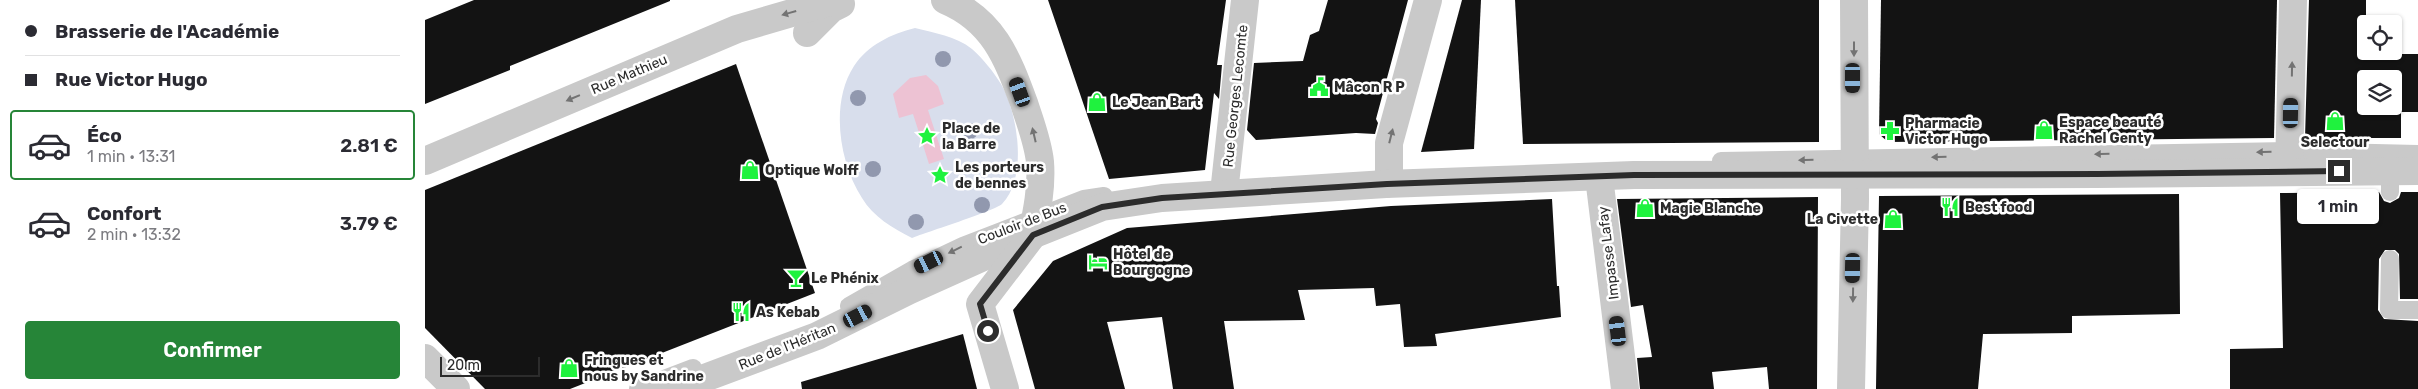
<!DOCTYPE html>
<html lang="fr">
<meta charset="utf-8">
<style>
:root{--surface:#fff;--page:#f7f7f7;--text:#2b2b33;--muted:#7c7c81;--line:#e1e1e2;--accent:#268538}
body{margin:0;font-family:Rubik,sans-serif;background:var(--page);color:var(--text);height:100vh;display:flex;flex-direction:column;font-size:19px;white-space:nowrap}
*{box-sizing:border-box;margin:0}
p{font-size:16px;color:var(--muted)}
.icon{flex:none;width:28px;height:28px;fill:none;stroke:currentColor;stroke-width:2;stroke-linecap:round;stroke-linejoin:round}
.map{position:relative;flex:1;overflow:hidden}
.details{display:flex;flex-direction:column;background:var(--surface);width:425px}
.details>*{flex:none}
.banner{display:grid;align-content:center;height:110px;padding:0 25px;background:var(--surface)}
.controls{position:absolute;left:1932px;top:15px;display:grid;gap:10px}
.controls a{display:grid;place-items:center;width:45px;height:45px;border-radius:5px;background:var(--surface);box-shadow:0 1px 4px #0004;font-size:25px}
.scale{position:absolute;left:15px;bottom:12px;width:100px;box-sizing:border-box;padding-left:5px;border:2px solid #2c2c2c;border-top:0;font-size:14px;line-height:18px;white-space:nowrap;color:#2c2c2c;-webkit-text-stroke:4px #fff;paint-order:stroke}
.end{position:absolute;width:22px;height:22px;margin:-11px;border:6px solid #2c2c2c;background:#fff;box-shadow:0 0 0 2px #fff}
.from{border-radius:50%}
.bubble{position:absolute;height:35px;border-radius:5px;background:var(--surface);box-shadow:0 1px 4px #0004;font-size:16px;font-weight:600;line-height:35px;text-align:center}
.car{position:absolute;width:15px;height:30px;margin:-15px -8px;border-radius:6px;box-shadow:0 0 4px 1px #0007;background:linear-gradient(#222 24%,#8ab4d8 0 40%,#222 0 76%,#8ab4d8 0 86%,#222 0)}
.banner b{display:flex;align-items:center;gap:18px;height:48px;font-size:19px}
.banner b+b{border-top:1px solid var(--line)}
.banner i{width:12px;height:12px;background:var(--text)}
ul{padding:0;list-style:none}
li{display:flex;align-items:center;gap:15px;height:70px;margin:0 10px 8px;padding:0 15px;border:2px solid transparent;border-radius:5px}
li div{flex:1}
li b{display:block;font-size:19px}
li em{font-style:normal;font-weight:600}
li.selected{border-color:var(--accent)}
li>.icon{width:45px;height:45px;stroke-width:1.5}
.button{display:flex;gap:10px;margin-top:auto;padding:10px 25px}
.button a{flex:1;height:58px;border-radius:5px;background:var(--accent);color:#fff;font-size:20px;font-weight:600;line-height:58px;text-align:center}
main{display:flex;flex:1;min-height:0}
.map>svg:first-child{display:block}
.green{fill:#d8deec}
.water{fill:#edc2d3}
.building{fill:#131313;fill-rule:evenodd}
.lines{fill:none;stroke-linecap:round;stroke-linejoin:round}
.service{stroke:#c9c9c9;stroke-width:18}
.minor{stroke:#c9c9c9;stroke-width:28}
.tertiary{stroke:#c9c9c9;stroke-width:28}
.tree{fill:#9198ae}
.oneway{fill:#737373}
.route{stroke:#2c2c2c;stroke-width:6}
.labels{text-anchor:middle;stroke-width:5;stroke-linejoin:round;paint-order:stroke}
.street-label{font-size:14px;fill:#2c2c2c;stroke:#fff}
.poi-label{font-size:14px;font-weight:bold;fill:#2c2c2c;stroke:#fff;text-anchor:start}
</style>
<main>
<section class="details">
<div class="banner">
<b><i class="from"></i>Brasserie de l'Académie</b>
<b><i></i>Rue Victor Hugo</b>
</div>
<ul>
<li class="selected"><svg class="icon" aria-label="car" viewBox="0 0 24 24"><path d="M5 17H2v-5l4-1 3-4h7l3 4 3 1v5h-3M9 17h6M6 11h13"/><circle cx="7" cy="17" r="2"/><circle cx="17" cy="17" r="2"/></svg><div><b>Éco</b><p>1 min · 13:31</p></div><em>2.81 €</em></li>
<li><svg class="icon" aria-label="car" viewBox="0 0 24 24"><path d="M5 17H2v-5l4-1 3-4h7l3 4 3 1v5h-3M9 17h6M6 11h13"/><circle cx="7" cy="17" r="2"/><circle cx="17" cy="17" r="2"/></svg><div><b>Confort</b><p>2 min · 13:32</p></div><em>3.79 €</em></li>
</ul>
<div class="button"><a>Confirmer</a></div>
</section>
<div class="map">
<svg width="1993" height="389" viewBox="0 0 1993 389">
<rect width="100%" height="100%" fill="#fff"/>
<path class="green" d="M490,28C509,33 531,36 547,49C558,59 568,71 576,84C593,113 603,178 577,204C569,211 502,232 487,238C468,228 448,217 437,198C414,162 405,103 429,66C443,45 466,34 490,28Z"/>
<path class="water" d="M501,75L513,86L519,104L503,110L519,159L504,164L488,114L474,118L468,94L485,78Z"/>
<g class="building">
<path d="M49,0H245V1L85,66V70L0,104V20Z"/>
<path d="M623,0H801L792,65H797L794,99L789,93L780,170L684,179Z"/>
<path d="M903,0H983L951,119L953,123L950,134L931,133L831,140L822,130L829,63L878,61L885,35L894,31Z"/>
<path d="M1037,0H1056L1049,149L996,152Z"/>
<path d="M1090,0H1394V142L1098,144Z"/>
<path d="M1456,0H1852L1849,138L1463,142L1454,134Z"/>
<path d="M1884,0H1941V51H1969V36H1977V54H1993V112H1976V138H1880ZM1941,79H1969V106H1941Z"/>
<path d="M311,64L390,293L145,389H60L0,328V190Z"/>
<path d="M1954,192L1959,201L1965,203L1974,198L1976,192H1993V299H1975L1974,254L1970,250H1960L1954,259L1953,310L1959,319L1993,321V389H1805V349L1858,348L1855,193Z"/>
<path d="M1754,194L1755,314L1647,316V333L1558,334L1553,389H1451L1454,196Z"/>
<path d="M1393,197L1392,389H1344L1342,367L1287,372L1289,389H1215L1212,358L1227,357L1218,305L1206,307L1192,199Z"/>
<path d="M1127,199L1132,286H1134L1136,317L1010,334L1012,346L979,347L975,304L951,306L949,288L873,290L880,320L799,321L809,389H748L737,317L682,322L700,389H610L588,310L628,261L702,228L966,206Z"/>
<path d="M538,334L552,389H377L376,382Z"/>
</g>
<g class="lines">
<g class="service">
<path d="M1296,161L1864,151L1993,154"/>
<path d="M1965,171V192"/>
<path d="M1965,259L1964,310H1993"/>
<path d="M424,306L487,270L538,246L659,199L679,196"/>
<path d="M213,389L268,368"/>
</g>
<g class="minor">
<path d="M520,0C568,20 582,57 599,103C605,122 613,142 615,162C617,187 612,211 607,235"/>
<path d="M382,33L406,9L416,4"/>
<path d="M0,161L312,29L411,0"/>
<path d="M1864,171L1868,0"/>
<path d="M1174,177L1200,389"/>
<path d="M961,184L964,172V143L1003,0"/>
<path d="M799,193L820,0"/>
<path d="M0,358L31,389"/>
<path d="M1426,389L1430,199L1429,0"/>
</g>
<g class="tertiary">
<path d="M250,389L392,336L485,290L607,235L677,207L737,198L961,184L1209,175L1672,174L1993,171"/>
<path d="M580,389L555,304L607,236"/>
</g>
</g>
<g class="tree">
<circle cx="518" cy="59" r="8"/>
<circle cx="433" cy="98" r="8"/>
<circle cx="545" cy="131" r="8"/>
<circle cx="448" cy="169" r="8"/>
<circle cx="557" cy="205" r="8"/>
<circle cx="491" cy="222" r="8"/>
</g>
<defs><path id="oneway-solid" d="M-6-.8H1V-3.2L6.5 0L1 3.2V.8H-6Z" transform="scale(1.25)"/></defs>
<g class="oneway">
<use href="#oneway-solid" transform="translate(364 13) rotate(164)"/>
<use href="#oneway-solid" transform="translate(1429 49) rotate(90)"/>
<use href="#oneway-solid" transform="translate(1867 69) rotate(-89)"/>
<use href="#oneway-solid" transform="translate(148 98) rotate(157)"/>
<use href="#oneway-solid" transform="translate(609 135) rotate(-103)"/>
<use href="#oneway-solid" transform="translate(966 136) rotate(-76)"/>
<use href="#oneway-solid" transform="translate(1839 152) rotate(179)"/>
<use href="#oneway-solid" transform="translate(1677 154) rotate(179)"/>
<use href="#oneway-solid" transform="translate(1514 157) rotate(179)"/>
<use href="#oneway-solid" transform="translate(1381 160) rotate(179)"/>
<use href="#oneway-solid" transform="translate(530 250) rotate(154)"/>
<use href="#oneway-solid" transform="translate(1428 295) rotate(91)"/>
</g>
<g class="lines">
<path class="route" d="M563,331L555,304L608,235L677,207L737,198L962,184L1209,175L1672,174L1914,171"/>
</g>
<defs>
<g id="civic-bare" transform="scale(1.5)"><path d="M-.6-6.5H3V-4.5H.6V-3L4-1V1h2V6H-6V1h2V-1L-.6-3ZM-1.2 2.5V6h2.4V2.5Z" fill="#1ff23e" stroke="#fff" stroke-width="2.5" paint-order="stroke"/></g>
<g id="shop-bare" transform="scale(1.5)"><path d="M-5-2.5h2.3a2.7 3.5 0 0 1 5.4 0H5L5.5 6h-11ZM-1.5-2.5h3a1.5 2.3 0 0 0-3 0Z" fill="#1ff23e" stroke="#fff" stroke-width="2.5" paint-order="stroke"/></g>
<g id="pharmacy-bare" transform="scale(1.5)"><path d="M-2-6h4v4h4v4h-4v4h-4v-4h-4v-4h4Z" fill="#1ff23e" stroke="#fff" stroke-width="2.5" paint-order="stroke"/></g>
<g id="sight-bare" transform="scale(1.5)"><path d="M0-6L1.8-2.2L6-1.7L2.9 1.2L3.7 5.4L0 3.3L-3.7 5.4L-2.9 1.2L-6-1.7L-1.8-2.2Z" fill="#1ff23e" stroke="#fff" stroke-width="2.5" paint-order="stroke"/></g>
<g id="restaurant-bare" transform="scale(1.5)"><path d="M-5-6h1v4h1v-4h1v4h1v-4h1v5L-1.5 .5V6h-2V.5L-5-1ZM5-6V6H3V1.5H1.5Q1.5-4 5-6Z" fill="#1ff23e" stroke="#fff" stroke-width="2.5" paint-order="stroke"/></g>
<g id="hotel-bare" transform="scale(1.5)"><path d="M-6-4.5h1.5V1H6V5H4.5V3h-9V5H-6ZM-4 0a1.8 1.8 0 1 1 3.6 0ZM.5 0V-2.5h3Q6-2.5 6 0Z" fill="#1ff23e" stroke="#fff" stroke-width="2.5" paint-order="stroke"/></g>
<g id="bar-bare" transform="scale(1.5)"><path d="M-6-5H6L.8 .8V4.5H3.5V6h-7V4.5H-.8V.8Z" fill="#1ff23e" stroke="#fff" stroke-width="2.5" paint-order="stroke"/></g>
</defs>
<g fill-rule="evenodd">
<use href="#civic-bare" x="894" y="87"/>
<use href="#shop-bare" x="672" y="102"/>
<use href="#shop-bare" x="1910" y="121"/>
<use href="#shop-bare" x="1619" y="130"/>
<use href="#pharmacy-bare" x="1465" y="131"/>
<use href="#sight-bare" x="502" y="136"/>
<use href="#shop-bare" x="325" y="170"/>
<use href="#sight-bare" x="515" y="175"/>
<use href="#restaurant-bare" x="1525" y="207"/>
<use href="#shop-bare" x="1220" y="208"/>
<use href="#shop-bare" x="1468" y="219"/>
<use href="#hotel-bare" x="673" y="262"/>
<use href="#bar-bare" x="371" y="278"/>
<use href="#restaurant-bare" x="316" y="312"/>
<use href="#shop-bare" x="144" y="368"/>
</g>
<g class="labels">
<g class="street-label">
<text transform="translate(204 74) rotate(-23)" y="5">Rue Mathieu</text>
<text transform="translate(810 96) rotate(-84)" y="5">Rue Georges Lecomte</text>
<text transform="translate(597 223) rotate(-21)" y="5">Couloir de Bus</text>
<text transform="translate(1183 253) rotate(-97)" y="5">Impasse Lafay</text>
<text transform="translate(362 346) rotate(-22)" y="5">Rue de l'Héritan</text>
</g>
<g class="poi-label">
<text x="909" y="92">Mâcon R P</text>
<text x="687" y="107">Le Jean Bart</text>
<text x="1634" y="127">Espace beauté<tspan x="1634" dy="16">Rachel Genty</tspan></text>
<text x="1480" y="128">Pharmacie<tspan x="1480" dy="16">Victor Hugo</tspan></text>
<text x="517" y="133">Place de<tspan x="517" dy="16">la Barre</tspan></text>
<text x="1910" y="147" text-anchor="middle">Selectour</text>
<text x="530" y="172">Les porteurs<tspan x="530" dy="16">de bennes</tspan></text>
<text x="340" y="175">Optique Wolff</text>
<text x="1540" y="212">Best food</text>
<text x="1235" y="213">Magie Blanche</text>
<text x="1453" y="224" text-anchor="end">La Civette</text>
<text x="688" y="259">Hôtel de<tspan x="688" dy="16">Bourgogne</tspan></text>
<text x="386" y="283">Le Phénix</text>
<text x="331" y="317">As Kebab</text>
<text x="159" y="365">Fringues et<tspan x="159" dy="16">nous by Sandrine</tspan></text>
</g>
</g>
</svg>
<div class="controls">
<a><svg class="icon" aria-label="locate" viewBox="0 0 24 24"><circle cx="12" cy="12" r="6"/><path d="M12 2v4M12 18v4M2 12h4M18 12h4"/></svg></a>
<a><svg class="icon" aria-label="layers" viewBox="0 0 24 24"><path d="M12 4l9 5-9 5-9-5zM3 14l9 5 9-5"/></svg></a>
</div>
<div class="scale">20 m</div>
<i class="end from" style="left:563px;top:331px"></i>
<i class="end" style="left:1914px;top:171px"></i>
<div class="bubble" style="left:1872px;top:189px;width:82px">1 min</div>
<i class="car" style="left:1428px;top:78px;rotate:180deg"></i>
<i class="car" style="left:595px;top:92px;rotate:340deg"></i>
<i class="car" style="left:1866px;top:113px;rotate:1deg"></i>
<i class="car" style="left:504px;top:262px;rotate:244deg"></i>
<i class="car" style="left:1428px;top:268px;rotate:181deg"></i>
<i class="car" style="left:433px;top:316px;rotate:63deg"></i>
<i class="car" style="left:1193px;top:331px;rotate:353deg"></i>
</div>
</main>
